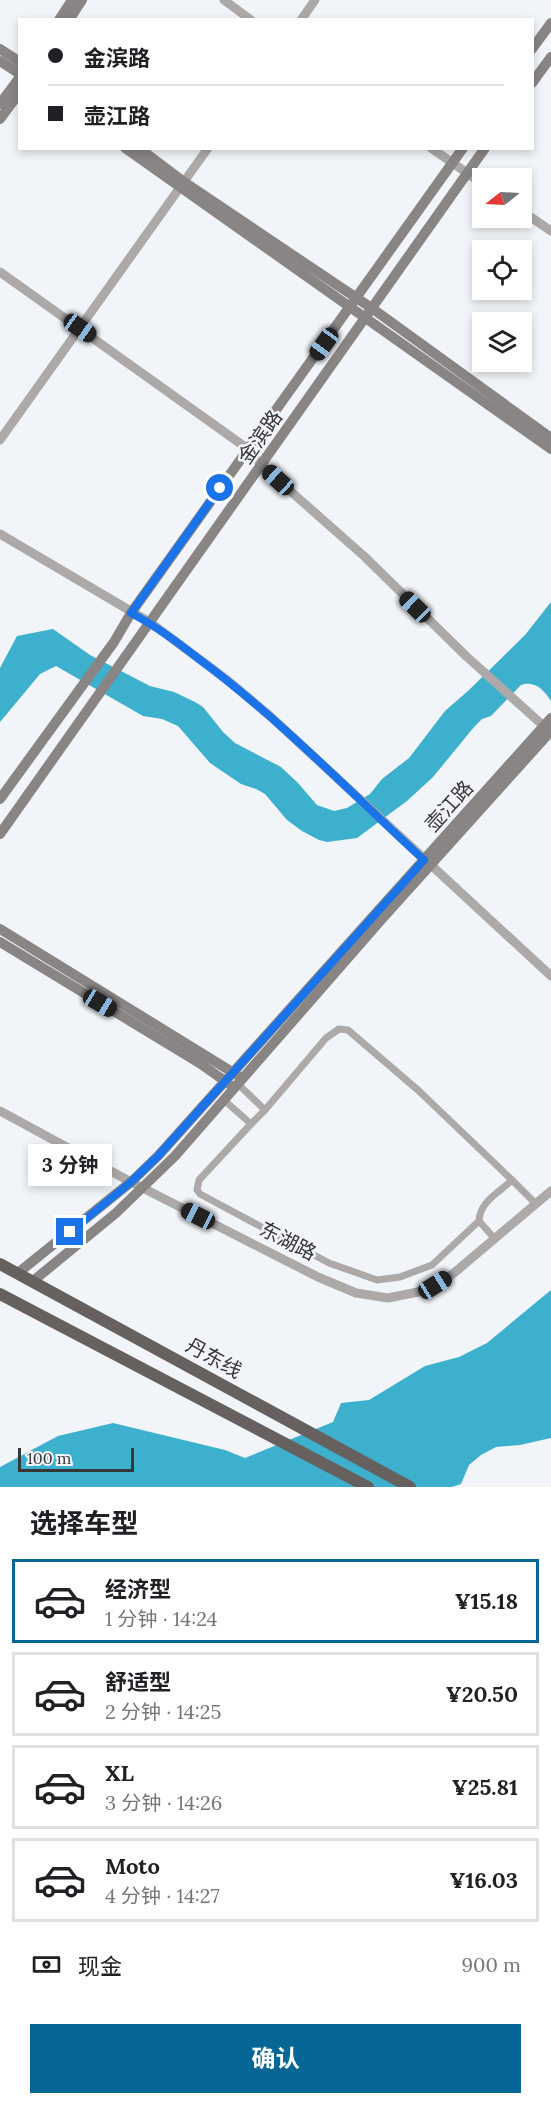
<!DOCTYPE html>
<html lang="zh">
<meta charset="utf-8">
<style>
:root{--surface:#fff;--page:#f2f2f2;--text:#202124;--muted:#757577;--line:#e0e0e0;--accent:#066796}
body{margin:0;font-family:Lora,"Noto Sans SC",serif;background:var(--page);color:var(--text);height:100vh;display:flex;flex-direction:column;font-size:22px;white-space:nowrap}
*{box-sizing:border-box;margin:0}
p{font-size:20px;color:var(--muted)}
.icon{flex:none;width:33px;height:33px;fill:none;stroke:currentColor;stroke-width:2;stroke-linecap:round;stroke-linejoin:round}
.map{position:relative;height:1487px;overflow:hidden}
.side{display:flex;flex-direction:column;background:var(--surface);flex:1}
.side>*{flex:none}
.guide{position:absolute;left:18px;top:18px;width:516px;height:132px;border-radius:0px;box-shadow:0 3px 9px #0003;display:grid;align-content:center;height:132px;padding:0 30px;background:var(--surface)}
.needle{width:39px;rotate:252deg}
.buttons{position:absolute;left:472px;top:168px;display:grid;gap:12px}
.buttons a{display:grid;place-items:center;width:60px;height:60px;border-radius:0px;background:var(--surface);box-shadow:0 3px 9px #0003;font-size:30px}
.scale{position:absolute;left:18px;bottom:15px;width:116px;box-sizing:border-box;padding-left:6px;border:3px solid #353638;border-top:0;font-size:16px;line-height:21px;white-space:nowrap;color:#353638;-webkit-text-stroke:4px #f1f4f8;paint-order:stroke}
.end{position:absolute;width:27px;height:27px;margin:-14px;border:8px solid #1a73e8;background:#fff;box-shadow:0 0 0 3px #fff}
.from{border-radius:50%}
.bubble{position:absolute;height:42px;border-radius:0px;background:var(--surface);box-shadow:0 3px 9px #0003;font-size:20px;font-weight:700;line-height:42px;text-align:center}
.car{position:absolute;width:18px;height:36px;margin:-18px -9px;border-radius:8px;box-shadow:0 0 4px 2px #0007;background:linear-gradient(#222 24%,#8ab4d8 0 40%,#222 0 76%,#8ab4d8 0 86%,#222 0)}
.guide b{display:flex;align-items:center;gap:21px;height:57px;font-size:22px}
.guide b+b{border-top:2px solid var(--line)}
.guide i{width:15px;height:15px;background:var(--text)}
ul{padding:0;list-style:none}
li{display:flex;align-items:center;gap:18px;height:84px;margin:0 12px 9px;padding:0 18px;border:3px solid var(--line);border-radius:0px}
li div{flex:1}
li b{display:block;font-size:22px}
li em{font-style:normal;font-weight:700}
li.active{border-color:var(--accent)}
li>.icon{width:54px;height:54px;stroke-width:1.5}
h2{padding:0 30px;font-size:27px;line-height:72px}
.pay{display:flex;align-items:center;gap:15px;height:66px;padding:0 30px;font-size:22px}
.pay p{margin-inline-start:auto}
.primary-button{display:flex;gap:12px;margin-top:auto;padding:12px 30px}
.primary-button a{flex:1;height:69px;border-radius:0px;background:var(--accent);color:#fff;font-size:24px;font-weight:700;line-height:69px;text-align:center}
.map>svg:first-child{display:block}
.water{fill:#3db0ce}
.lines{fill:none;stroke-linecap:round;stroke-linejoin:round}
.minor{stroke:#aca9a8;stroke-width:7}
.tertiary{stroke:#aca9a8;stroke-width:9}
.secondary{stroke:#898584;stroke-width:10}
.trunk{stroke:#66615f;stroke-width:12}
.route{stroke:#1a73e8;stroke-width:8}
.labels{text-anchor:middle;stroke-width:5;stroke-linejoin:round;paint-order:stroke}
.street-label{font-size:20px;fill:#353638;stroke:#f1f4f8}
</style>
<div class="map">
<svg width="551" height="1487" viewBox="0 0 551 1487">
<rect width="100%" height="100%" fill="#f1f4f8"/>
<g class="water">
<path d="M551,602V701C544,690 535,680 521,685L491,716L482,719L474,727L433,777L407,801L357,838L327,842L319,840L302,831L287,820L265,794L256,789L241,784L210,763L178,726L162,719L143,716L56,666L40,674L0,722V668L17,636L53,629L90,655L150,686L174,692L195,702L203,707L223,732L235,743L281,767L298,783L317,805L334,811L347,808L370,794L382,779L409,758L445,711L469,690L525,635Z"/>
<path d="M551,1290V1438L520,1445L496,1447L481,1455L469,1465L461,1484L452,1487H0V1467L58,1436L113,1423L225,1450L245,1458L333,1422L341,1403L369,1400L425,1366L459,1357L487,1343Z"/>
</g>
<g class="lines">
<g class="minor">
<path d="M224,1100L251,1124L265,1110L238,1084"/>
<path d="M265,1110L326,1038L339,1029L348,1030L419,1091L512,1180C499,1193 480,1201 479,1221"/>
<path d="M251,1124L199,1180L197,1190L200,1194L329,1263L377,1280L400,1277L432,1265L479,1221L494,1238"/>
<path d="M512,1180L536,1204"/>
</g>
<g class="tertiary">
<path d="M224,0L251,20"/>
<path d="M301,20L315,0"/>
<path d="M431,148L483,184"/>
<path d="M522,211L551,231"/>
<path d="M0,272L248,449L262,466L365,557L466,656L547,729"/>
<path d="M0,440L208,148"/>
<path d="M0,534L151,623L226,679L270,716L551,976"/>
<path d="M0,1111L131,1182L318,1277L356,1293L388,1298L418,1292L435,1285L454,1273L551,1191"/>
</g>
<g class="secondary">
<path d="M59,20L72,0"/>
<path d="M69,20L82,0"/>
<path d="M0,49L20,62"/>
<path d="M532,49L551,23"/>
<path d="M0,61L20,74"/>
<path d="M532,83L551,57"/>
<path d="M0,104L20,77"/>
<path d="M0,119L20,92"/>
<path d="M125,148L551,449"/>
<path d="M139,148L184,182L373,309L551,438"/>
<path d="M0,799L114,642L131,613L463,148"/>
<path d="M0,834L485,148"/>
<path d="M0,929L237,1075"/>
<path d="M0,942L201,1064L229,1084"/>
<path d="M18,1273L131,1182L158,1156L551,718"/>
<path d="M33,1281L116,1213L175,1156L381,920L551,731"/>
</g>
<g class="trunk">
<path d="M0,1264L410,1487"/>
<path d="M0,1294L368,1487"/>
</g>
</g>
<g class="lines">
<path class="route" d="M70,1232L131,1182L158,1156L424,860C350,792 280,719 199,659C177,642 156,626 131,613L220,488"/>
</g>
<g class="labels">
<g class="street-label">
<text transform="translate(260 437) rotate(-55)" y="7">金滨路</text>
<text transform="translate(449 806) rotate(-48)" y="7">壶江路</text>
<text transform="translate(288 1241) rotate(27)" y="7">东湖路</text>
<text transform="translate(214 1358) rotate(29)" y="7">丹东线</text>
</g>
</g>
</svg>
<div class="buttons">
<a><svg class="needle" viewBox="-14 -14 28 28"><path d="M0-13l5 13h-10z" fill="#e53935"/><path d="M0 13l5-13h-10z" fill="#757577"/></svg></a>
<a><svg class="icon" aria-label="locate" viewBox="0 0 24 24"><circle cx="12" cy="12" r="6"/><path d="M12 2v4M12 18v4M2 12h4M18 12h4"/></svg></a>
<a><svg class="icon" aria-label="layers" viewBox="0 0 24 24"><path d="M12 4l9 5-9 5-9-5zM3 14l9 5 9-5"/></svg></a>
</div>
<div class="scale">100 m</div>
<i class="end from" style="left:220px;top:488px"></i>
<i class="end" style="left:70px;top:1232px"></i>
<div class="bubble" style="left:28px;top:1144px;width:84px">3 分钟</div>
<i class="car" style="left:80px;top:328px;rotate:125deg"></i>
<i class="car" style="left:324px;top:344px;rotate:216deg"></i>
<i class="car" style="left:278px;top:480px;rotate:312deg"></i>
<i class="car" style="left:415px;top:607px;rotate:314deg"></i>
<i class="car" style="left:100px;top:1003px;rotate:121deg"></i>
<i class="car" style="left:198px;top:1216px;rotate:297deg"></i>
<i class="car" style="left:435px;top:1285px;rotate:58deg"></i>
<div class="guide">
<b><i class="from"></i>金滨路</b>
<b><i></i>壶江路</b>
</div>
</div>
<section class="side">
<h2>选择车型</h2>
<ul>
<li class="active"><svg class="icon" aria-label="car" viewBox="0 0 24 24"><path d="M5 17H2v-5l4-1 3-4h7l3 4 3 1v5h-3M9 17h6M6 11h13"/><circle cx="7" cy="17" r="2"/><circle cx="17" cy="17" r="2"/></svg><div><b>经济型</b><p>1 分钟 · 14:24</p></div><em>¥15.18</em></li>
<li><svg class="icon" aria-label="car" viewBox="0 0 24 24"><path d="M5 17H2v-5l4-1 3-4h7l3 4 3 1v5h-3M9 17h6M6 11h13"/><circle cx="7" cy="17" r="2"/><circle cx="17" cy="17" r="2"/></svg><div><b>舒适型</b><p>2 分钟 · 14:25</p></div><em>¥20.50</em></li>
<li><svg class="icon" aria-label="car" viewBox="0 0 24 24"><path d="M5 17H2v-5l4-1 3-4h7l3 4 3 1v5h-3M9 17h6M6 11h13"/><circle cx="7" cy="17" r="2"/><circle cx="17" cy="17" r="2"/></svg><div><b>XL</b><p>3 分钟 · 14:26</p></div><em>¥25.81</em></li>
<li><svg class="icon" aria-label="car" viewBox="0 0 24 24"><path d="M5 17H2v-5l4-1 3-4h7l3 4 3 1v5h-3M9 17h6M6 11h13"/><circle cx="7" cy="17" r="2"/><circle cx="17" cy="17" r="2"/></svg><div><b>Moto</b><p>4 分钟 · 14:27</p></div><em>¥16.03</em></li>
</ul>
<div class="pay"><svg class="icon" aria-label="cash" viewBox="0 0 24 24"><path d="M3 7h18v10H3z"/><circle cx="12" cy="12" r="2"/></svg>现金<p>900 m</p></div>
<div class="primary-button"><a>确认</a></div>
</section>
